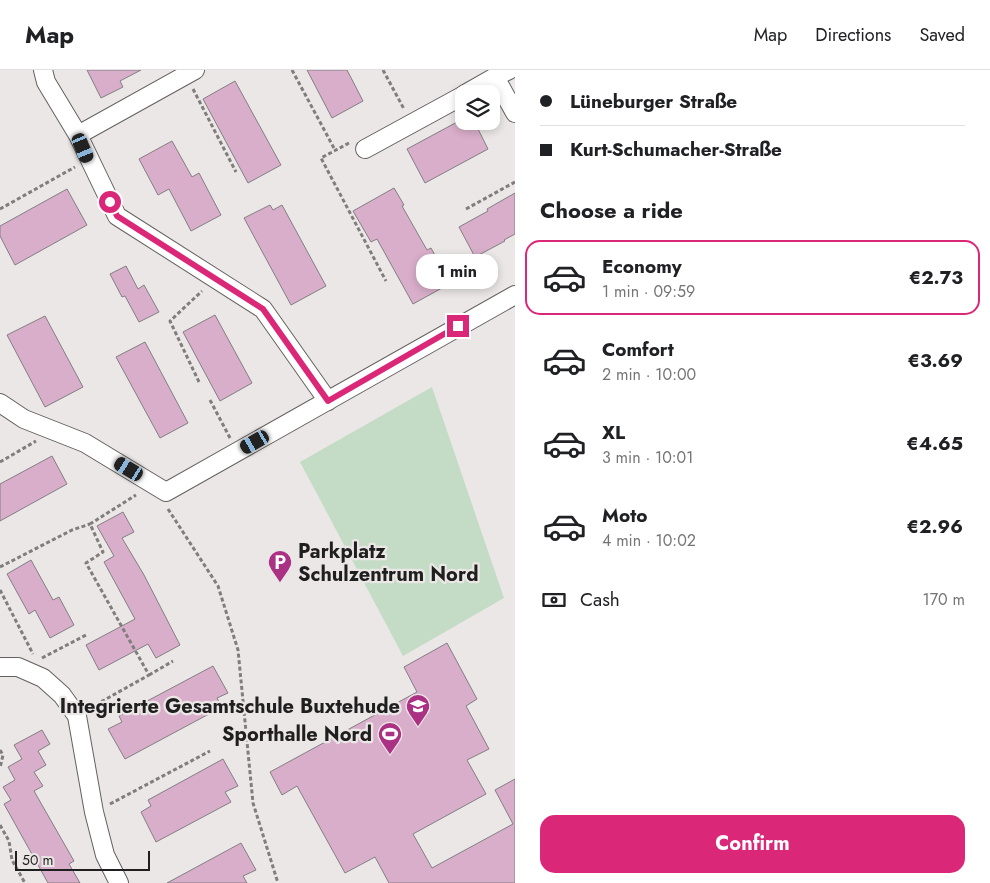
<!DOCTYPE html>
<meta charset="utf-8">
<style>
:root{--surface:#fff;--page:#f6f6f6;--text:#202124;--muted:#757577;--line:#e0e0e0;--accent:#db2777}
body{margin:0;font-family:Jost,sans-serif;background:var(--page);color:var(--text);height:100vh;display:flex;flex-direction:column;font-size:19px;white-space:nowrap}
*{box-sizing:border-box;margin:0}
p{font-size:16px;color:var(--muted)}
.icon{flex:none;width:28px;height:28px;fill:none;stroke:currentColor;stroke-width:2;stroke-linecap:round;stroke-linejoin:round}
.map{position:relative;flex:1;overflow:hidden}
.sheet{display:flex;flex-direction:column;background:var(--surface);width:475px}
.sheet>*{flex:none}
.hud{display:grid;align-content:center;height:110px;padding:0 25px;background:var(--surface)}
.controls{position:absolute;left:455px;top:15px;display:grid;gap:10px}
.controls a{display:grid;place-items:center;width:45px;height:45px;border-radius:10px;background:var(--surface);box-shadow:0 2px 8px #0003;font-size:25px}
.scale{position:absolute;left:15px;bottom:12px;width:135px;box-sizing:border-box;padding-left:5px;border:2px solid #201f1f;border-top:0;font-size:14px;line-height:18px;white-space:nowrap;color:#201f1f;-webkit-text-stroke:4px #ebe7e6;paint-order:stroke}
.end{position:absolute;width:22px;height:22px;margin:-11px;border:6px solid #db2777;background:#fff;box-shadow:0 0 0 2px #fff}
.from{border-radius:50%}
.bubble{position:absolute;height:35px;border-radius:15px;background:var(--surface);box-shadow:0 2px 8px #0003;font-size:16px;font-weight:700;line-height:35px;text-align:center}
.car{position:absolute;width:15px;height:30px;margin:-15px -8px;border-radius:6px;box-shadow:0 0 4px 1px #0007;background:linear-gradient(#222 24%,#8ab4d8 0 40%,#222 0 76%,#8ab4d8 0 86%,#222 0)}
.hud b{display:flex;align-items:center;gap:18px;height:48px;font-size:19px}
.hud b+b{border-top:1px solid var(--line)}
.hud i{width:12px;height:12px;background:var(--text)}
ul{padding:0;list-style:none}
li{display:flex;align-items:center;gap:15px;height:75px;margin:0 10px 8px;padding:0 15px;border:2px solid transparent;border-radius:15px}
li div{flex:1}
li b{display:block;font-size:19px}
li em{font-style:normal;font-weight:700}
li.current{border-color:var(--accent)}
li>.icon{width:45px;height:45px;stroke-width:1.5}
h2{padding:0 25px;font-size:22px;line-height:60px}
.pay{display:flex;align-items:center;gap:12px;height:55px;padding:0 25px;font-size:19px}
.pay p{margin-inline-start:auto}
.action{display:flex;gap:10px;margin-top:auto;padding:10px 25px}
.action a{flex:1;height:58px;border-radius:15px;background:var(--accent);color:#fff;font-size:20px;font-weight:700;line-height:58px;text-align:center}
header{display:flex;align-items:center;gap:30px;box-sizing:border-box;height:70px;padding:0 25px;background:var(--surface);border-bottom:1px solid var(--line)}
header strong{font-size:24px}
nav{display:flex;gap:28px;margin-inline-start:auto;font-size:18px}
main{display:flex;flex:1;min-height:0}
.map>svg:first-child{display:block}
.green{fill:#c4dcc5}
.building{fill:#d9aeca;stroke:#827f81}
.lines{fill:none;stroke-linecap:round;stroke-linejoin:round}
.minor-casing{stroke:#64605f;stroke-width:20}
.path{stroke:#807d7d;stroke-width:3;stroke-dasharray:4 2.5;stroke-linecap:butt}
.minor{stroke:#fff;stroke-width:18}
.route{stroke:#db2777;stroke-width:6}
.labels{text-anchor:middle;stroke-width:4.5;stroke-linejoin:round;paint-order:stroke}
.poi-label{font-size:20px;font-weight:bold;fill:#201f1f;stroke:#ebe7e6;text-anchor:end}
</style>
<header>
<strong>Map</strong>
<nav><a>Map</a><a>Directions</a><a>Saved</a></nav>
</header>
<main>
<div class="map">
<svg width="515" height="813" viewBox="0 0 515 813">
<rect width="100%" height="100%" fill="#ebe7e6"/>
<path class="green" d="M432,317L504,528L403,586L300,392Z"/>
<g class="building">
<path d="M87,0H141L120,11L123,17L101,28Z"/>
<path d="M307,0H347L363,31L332,48Z"/>
<path d="M235,11L281,95L248,113L203,29Z"/>
<path d="M459,51H474L488,79L425,113L407,79Z"/>
<path d="M172,71L192,107L199,103L221,145L191,161L169,119L158,125L139,89Z"/>
<path d="M394,118L404,135L402,136L427,180L431,178L442,198L433,203L442,218L413,234L377,169L371,172L353,141Z"/>
<path d="M67,119L87,155L15,195L0,166V156Z"/>
<path d="M515,123V164L504,170L505,171L475,187L459,157L488,141L487,139Z"/>
<path d="M270,135L273,140L282,135L326,216L291,235L244,148Z"/>
<path d="M126,196L138,219L144,215L159,242L139,252L125,226L122,227L110,204Z"/>
<path d="M215,245L252,313L220,331L183,262Z"/>
<path d="M45,246L83,317L45,337L7,265Z"/>
<path d="M145,272L188,353L160,368L116,287Z"/>
<path d="M52,386L67,414L0,451V414Z"/>
<path d="M123,442L134,462L122,468L144,505L180,575L156,588L148,574L99,600L86,575L135,549L104,492L114,486L97,456Z"/>
<path d="M31,490L53,530L59,527L74,555L50,568L35,540L29,544L7,504Z"/>
<path d="M447,573L477,629L466,636L489,679L467,690L486,724L413,764L432,798L513,754L495,720L515,709V813H389L375,787L345,803L297,716L282,725L270,702L417,622L404,597Z"/>
<path d="M213,596L228,623L217,628L222,637L125,689L108,659L122,652L119,646Z"/>
<path d="M42,660L50,674L38,681L46,695L34,702L43,716L34,721L74,791L69,794L80,813H48L4,734L11,730L3,717L15,710L8,697L22,689L14,675Z"/>
<path d="M223,689L238,716L225,722L231,732L156,772L141,742L151,736L148,730Z"/>
<path d="M241,773L256,800L243,806L247,813H167Z"/>
</g>
<g class="lines">
<g class="minor-casing">
<g id="minor">
<path d="M43,0L46,12L78,65L117,146L263,239L328,331"/>
<path d="M509,0L495,7L515,43"/>
<path d="M465,24L495,7"/>
<path d="M78,65L195,0"/>
<path d="M365,79L464,25"/>
<path d="M0,333L24,349L85,373L166,422L515,225"/>
<path d="M0,597H18L43,608L62,625L77,646L94,742L105,785L119,813"/>
</g>
</g>
<g class="path">
<path d="M292,0L335,80"/>
<path d="M383,0L404,39"/>
<path d="M193,19L236,102"/>
<path d="M349,73L321,88L386,211"/>
<path d="M0,139L75,97"/>
<path d="M466,139L515,112"/>
<path d="M199,312L170,251L202,221"/>
<path d="M210,330L230,368"/>
<path d="M0,392L36,371"/>
<path d="M168,439L218,516L238,580L253,733L278,813"/>
<path d="M0,497L72,460L90,454"/>
<path d="M0,520L33,584"/>
<path d="M42,588L88,564"/>
<path d="M149,605L173,591"/>
<path d="M90,638L149,605L86,493L103,482L90,454L136,425"/>
<path d="M0,680L3,685L0,698"/>
<path d="M110,734L210,681"/>
<path d="M0,755L9,771L12,790L25,813"/>
</g>
<use href="#minor" class="minor"/>
</g>
<g class="lines">
<path class="route" d="M110,132L117,146L263,239L328,331L458,256"/>
</g>
<defs>
<g id="parking-pin" transform="scale(1.25)"><path d="M0 17L-7.5 6A9.5 9.5 0 1 1 7.5 6Z" fill="#ab3184" stroke="#ebe7e6"/><path d="M-3.5-5.5H1a3.5 3.5 0 0 1 0 7H-1V5.5H-3.5ZM-1-3.4V-.6H.8a1.4 1.4 0 0 0 0-2.8Z" fill="#fff"/></g>
<g id="school-pin" transform="scale(1.25)"><path d="M0 17L-7.5 6A9.5 9.5 0 1 1 7.5 6Z" fill="#ab3184" stroke="#ebe7e6"/><path d="M0-5L7-2L0 1L-7-2ZM-4 1L0 2.5L4 1V4Q0 6-4 4Z" fill="#fff"/></g>
<g id="stadium-pin" transform="scale(1.25)"><path d="M0 17L-7.5 6A9.5 9.5 0 1 1 7.5 6Z" fill="#ab3184" stroke="#ebe7e6"/><path d="M0-5a6.5 5 0 1 0 0 10a6.5 5 0 1 0 0-10ZM-3.5-1.8h7v3.6h-7Z" fill="#fff"/></g>
</defs>
<g fill-rule="evenodd">
<use href="#parking-pin" x="280" y="492"/>
<use href="#school-pin" x="418" y="636"/>
<use href="#stadium-pin" x="390" y="664"/>
</g>
<g class="labels">
<g class="poi-label">
<text x="298" y="488" text-anchor="start">Parkplatz<tspan x="298" dy="23">Schulzentrum Nord</tspan></text>
<text x="400" y="643">Integrierte Gesamtschule Buxtehude</text>
<text x="372" y="671">Sporthalle Nord</text>
</g>
</g>
</svg>
<div class="controls">
<a><svg class="icon" aria-label="layers" viewBox="0 0 24 24"><path d="M12 4l9 5-9 5-9-5zM3 14l9 5 9-5"/></svg></a>
</div>
<div class="scale">50 m</div>
<i class="end from" style="left:110px;top:132px"></i>
<i class="end" style="left:458px;top:256px"></i>
<div class="bubble" style="left:416px;top:184px;width:82px">1 min</div>
<i class="car" style="left:83px;top:78px;rotate:157deg"></i>
<i class="car" style="left:255px;top:372px;rotate:240deg"></i>
<i class="car" style="left:129px;top:399px;rotate:301deg"></i>
</div>
<section class="sheet">
<div class="hud">
<b><i class="from"></i>Lüneburger Straße</b>
<b><i></i>Kurt-Schumacher-Straße</b>
</div>
<h2>Choose a ride</h2>
<ul>
<li class="current"><svg class="icon" aria-label="car" viewBox="0 0 24 24"><path d="M5 17H2v-5l4-1 3-4h7l3 4 3 1v5h-3M9 17h6M6 11h13"/><circle cx="7" cy="17" r="2"/><circle cx="17" cy="17" r="2"/></svg><div><b>Economy</b><p>1 min · 09:59</p></div><em>€2.73</em></li>
<li><svg class="icon" aria-label="car" viewBox="0 0 24 24"><path d="M5 17H2v-5l4-1 3-4h7l3 4 3 1v5h-3M9 17h6M6 11h13"/><circle cx="7" cy="17" r="2"/><circle cx="17" cy="17" r="2"/></svg><div><b>Comfort</b><p>2 min · 10:00</p></div><em>€3.69</em></li>
<li><svg class="icon" aria-label="car" viewBox="0 0 24 24"><path d="M5 17H2v-5l4-1 3-4h7l3 4 3 1v5h-3M9 17h6M6 11h13"/><circle cx="7" cy="17" r="2"/><circle cx="17" cy="17" r="2"/></svg><div><b>XL</b><p>3 min · 10:01</p></div><em>€4.65</em></li>
<li><svg class="icon" aria-label="car" viewBox="0 0 24 24"><path d="M5 17H2v-5l4-1 3-4h7l3 4 3 1v5h-3M9 17h6M6 11h13"/><circle cx="7" cy="17" r="2"/><circle cx="17" cy="17" r="2"/></svg><div><b>Moto</b><p>4 min · 10:02</p></div><em>€2.96</em></li>
</ul>
<div class="pay"><svg class="icon" aria-label="cash" viewBox="0 0 24 24"><path d="M3 7h18v10H3z"/><circle cx="12" cy="12" r="2"/></svg>Cash<p>170 m</p></div>
<div class="action"><a>Confirm</a></div>
</section>
</main>
